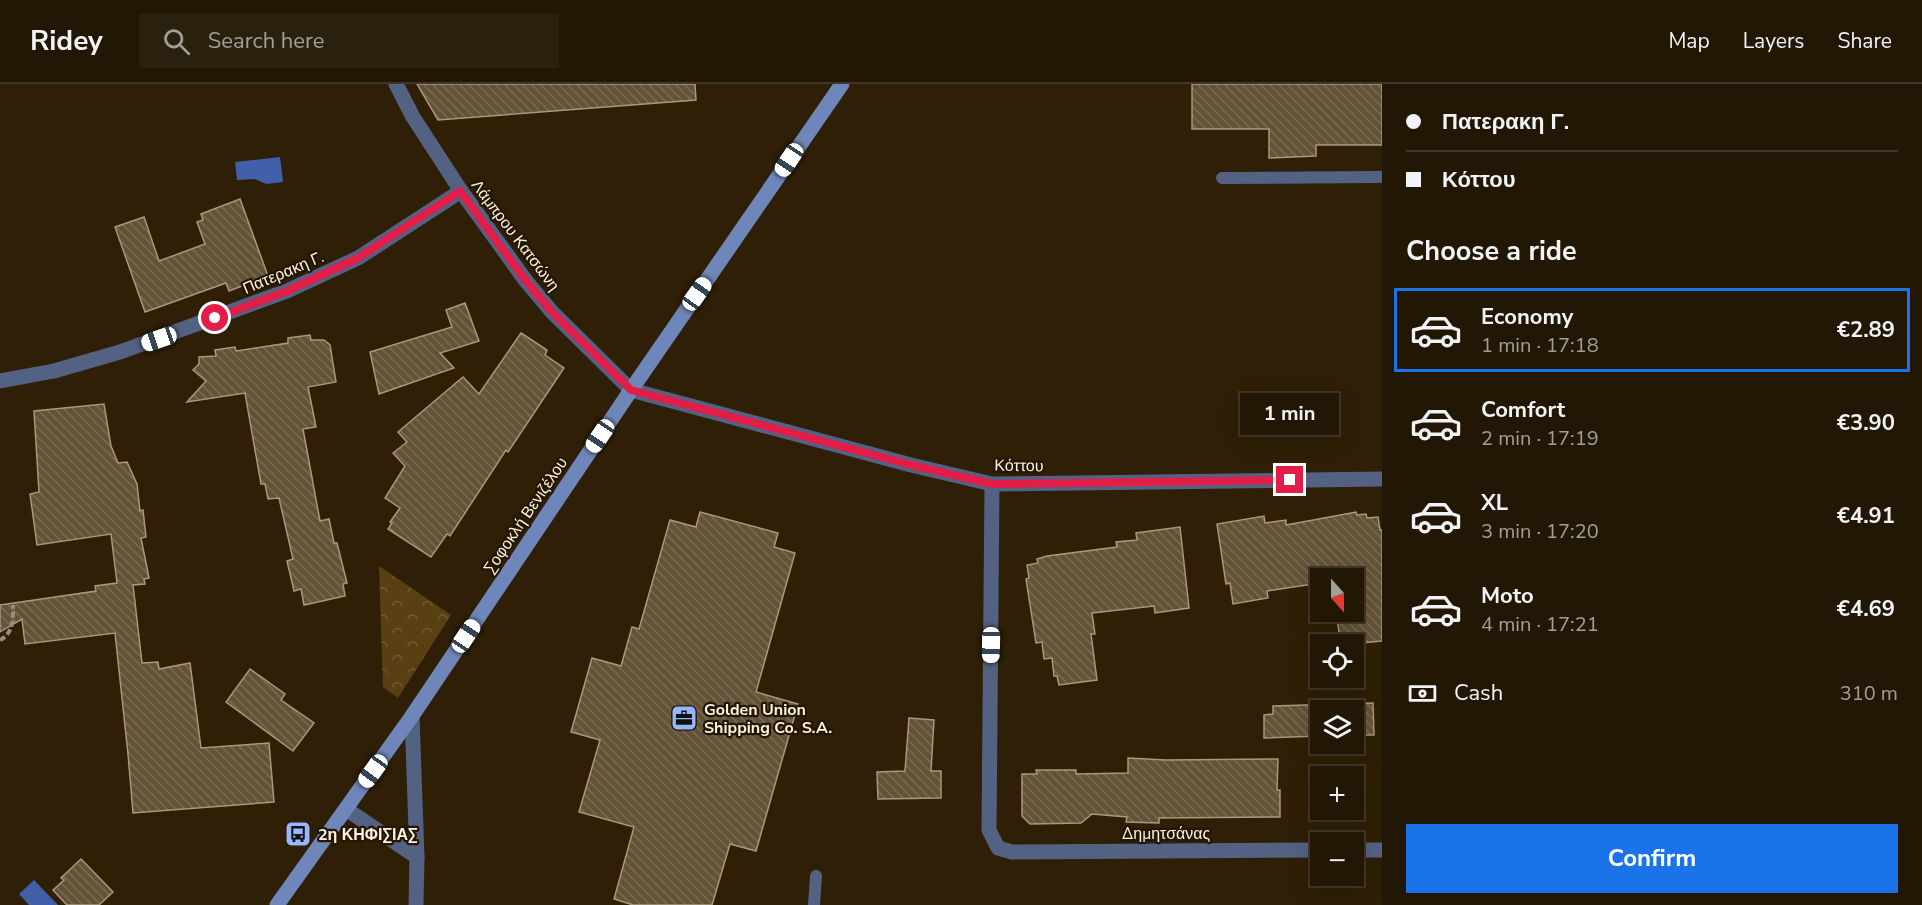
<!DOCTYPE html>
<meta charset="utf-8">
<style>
:root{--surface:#221704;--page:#2a200e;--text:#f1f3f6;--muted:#a29f9a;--line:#3f3626;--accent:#1a73e8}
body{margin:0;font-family:"Nunito Sans",sans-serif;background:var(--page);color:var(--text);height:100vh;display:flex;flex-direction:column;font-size:22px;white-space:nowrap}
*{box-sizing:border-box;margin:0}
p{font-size:20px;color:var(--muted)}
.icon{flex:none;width:33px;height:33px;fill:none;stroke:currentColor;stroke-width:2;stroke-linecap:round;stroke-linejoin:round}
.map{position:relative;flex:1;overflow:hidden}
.drawer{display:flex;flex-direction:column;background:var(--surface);width:540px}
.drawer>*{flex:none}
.top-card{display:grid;align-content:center;height:132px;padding:0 24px;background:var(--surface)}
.needle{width:39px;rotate:159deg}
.fabs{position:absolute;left:1310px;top:484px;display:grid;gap:12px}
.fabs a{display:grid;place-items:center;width:54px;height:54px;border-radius:0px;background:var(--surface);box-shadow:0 6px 24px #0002,0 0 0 2px var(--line);font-size:30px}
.end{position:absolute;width:27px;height:27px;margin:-14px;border:8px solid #e11d48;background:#fff;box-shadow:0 0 0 3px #fff}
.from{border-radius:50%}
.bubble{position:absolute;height:42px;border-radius:0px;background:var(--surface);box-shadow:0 6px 24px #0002,0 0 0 2px var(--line);font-size:20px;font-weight:700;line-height:42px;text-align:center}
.car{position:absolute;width:18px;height:36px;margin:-18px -9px;border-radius:8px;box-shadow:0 0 4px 2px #0007;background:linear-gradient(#fff 24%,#345 0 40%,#fff 0 76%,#345 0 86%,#fff 0)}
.top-card b{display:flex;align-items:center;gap:21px;height:57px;font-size:22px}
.top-card b+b{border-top:2px solid var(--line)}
.top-card i{width:15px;height:15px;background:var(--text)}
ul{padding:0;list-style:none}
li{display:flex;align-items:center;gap:18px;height:84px;margin:0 12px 9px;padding:0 12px;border:3px solid transparent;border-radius:0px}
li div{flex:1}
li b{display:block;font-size:22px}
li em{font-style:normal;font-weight:700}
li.selected{border-color:var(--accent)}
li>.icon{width:54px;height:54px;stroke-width:1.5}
h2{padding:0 24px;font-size:27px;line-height:72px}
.pay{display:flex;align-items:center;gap:15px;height:66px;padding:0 24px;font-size:22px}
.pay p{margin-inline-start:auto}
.primary-button{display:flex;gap:12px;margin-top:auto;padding:12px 24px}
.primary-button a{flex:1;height:69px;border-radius:0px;background:var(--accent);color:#fff;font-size:24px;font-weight:700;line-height:69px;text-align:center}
header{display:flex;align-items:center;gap:36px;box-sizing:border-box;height:84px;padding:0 30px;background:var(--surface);border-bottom:2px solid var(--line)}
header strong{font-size:28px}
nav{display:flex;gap:33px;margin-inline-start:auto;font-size:21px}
.search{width:420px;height:54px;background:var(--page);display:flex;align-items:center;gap:15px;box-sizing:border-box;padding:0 21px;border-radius:0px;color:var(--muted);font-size:22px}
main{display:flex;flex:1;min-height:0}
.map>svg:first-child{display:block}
.forest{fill:url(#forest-crowns)}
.water{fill:#4260a9}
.building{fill:url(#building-back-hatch);stroke:#aa987c;stroke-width:1.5}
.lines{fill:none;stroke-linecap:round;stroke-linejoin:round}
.path{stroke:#998d79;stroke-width:4;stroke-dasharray:6 3;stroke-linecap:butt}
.lane{stroke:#536282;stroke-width:12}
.street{stroke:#536282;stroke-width:15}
.secondary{stroke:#6e86b9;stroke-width:15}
.route{stroke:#e11d48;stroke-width:8}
.labels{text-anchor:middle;stroke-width:4.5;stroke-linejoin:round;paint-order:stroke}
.street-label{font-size:16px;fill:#fcf3e4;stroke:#241600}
.poi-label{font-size:16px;font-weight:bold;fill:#fcf3e4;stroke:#241600;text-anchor:start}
</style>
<header>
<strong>Ridey</strong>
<div class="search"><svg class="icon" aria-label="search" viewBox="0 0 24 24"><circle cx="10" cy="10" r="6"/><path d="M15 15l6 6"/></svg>Search here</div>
<nav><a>Map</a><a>Layers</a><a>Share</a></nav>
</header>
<main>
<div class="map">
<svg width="1382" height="821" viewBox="0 0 1382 821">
<defs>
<pattern id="forest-crowns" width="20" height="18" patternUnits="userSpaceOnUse" patternTransform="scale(1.5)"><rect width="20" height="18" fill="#594012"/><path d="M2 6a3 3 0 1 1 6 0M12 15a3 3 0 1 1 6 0" fill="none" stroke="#725c34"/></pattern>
<pattern id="building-back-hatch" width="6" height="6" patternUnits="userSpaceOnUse" patternTransform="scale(1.5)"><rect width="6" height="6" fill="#625238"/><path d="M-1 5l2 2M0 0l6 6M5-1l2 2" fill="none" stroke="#796b55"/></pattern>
</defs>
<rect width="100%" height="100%" fill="#2e1f06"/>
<path class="forest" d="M379,482L451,531L398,614L383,603Z"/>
<g class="water">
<path d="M280,73L283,98L266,100L255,95L237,96L235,78Z"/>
<path d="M34,796L58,821H29L19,810Z"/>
</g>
<g class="building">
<path d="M417,0H695L696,16L438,36Z"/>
<path d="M1192,0H1382V61H1316V72L1269,74V45H1192Z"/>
<path d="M240,115L268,192L229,207L226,199L145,228L115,143L144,133L159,177L205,160L197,138L203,136L201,130Z"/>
<path d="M465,219L479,257L440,269L454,284L379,310L370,268L452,243L446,226Z"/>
<path d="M521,249L547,266L545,271L564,284L508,368L506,366L450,452L447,450L431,473L388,445L392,439L390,438L400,424L385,414L405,382L393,369L407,358L398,348L463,293L479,310Z"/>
<path d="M310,251L311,256H324L330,261L336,298L308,303L316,343L303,345L320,437L329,435L334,459H337L347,499L343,500L345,512L304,521L301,505L294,507L287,477L293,475L279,414L268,415L265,400H261L245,309L187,318L206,297L193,286L199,280V273L216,272L215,266L235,263L236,267L288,259V254Z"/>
<path d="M104,320L111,362L118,379L127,378L137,400L140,427L143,426L146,453L141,454L149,494L144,495L145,500L133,501L142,579L158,578L159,585L190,579L201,664L269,659L274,718L133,729L128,670L115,549L25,560L22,535L0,548V521L96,507L95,502L117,499L111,450L37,461L30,410L39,408L34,327Z"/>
<path d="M700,428L778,449L774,463L795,469L756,608L798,620L756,767L730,760L712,821H633L614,815L634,743L579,728L600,656L571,648L592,574L621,582L632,543L639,545L670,436L696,443Z"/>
<path d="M1356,428L1357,431L1366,430L1367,434L1378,433L1380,446H1382V557L1341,561L1336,528H1353V495H1320V499L1267,507L1268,514L1233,520L1230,499L1226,500L1217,440L1264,432L1265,439L1286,436V441Z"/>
<path d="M1180,443L1189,524L1155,529L1154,522L1092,529L1095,550H1091L1097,596L1059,601L1057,592H1054L1052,574L1044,575L1042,558L1036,559L1026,495L1029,494L1027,481L1038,479L1037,475L1047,472L1117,463L1116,458L1137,456L1136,449Z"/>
<path d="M250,585L285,610L281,616L314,639L293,667L226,618Z"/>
<path d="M1373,619L1374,651H1353V627H1320V652L1264,654V631L1273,630V622Z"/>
<path d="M909,634L934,636L931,687H941V714L878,715L877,688L905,687Z"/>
<path d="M1128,674L1166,676L1278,675L1277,706H1280V733L1159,734V739L1126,738L1127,733L1092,730L1081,739L1030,740L1022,732V690H1037L1036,686H1076V690L1128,689Z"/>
<path d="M81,775L113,808L99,821H67L53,806L64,796L61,794Z"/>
</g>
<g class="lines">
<path class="path" d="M0,556C14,549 13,534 13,521"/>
<g class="lane">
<path d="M1222,94L1382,93"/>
<path d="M814,821L816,792"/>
</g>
<g class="street">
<path d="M396,0L413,33L461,107L526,197L552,228L631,306L911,381L992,400L1382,395"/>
<path d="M0,297L54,287L120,268L287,207L358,174L461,107"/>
<path d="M992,400L989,746L998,764L1012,768L1320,766"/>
<path d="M412,632L417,773L416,821"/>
<path d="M346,725L417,773"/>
<path d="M1353,766H1382"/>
</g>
<path class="secondary" d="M277,821L412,632L631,306L842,0"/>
</g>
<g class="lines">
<path class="route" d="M215,234L287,207L358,174L460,107L526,197L552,228L631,306L911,381L992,400L1290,396"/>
</g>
<defs>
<g id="office-square" transform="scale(1.35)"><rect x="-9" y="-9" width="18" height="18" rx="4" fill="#96b6fd" stroke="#241600"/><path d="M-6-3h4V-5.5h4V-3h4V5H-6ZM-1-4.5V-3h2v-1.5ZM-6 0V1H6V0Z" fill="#111"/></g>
<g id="bus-square" transform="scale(1.35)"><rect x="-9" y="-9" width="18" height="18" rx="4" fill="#96b6fd" stroke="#241600"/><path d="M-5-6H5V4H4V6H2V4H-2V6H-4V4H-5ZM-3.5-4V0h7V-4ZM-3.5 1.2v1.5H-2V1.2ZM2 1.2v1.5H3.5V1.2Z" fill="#111"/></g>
</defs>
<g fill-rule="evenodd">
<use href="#office-square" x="684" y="634"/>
<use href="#bus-square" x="298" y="750"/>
</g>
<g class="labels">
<g class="street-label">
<text transform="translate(516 151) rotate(53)" y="6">Λάμπρου Κατσώνη</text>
<text transform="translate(283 188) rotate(-23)" y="6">Πατερακη Γ.</text>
<text transform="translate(1019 381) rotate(1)" y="6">Κόττου</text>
<text transform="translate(525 431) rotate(-56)" y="6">Σοφοκλή Βενιζέλου</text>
<text x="1166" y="755">Δημητσάνας</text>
</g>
<g class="poi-label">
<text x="704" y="631">Golden Union<tspan x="704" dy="18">Shipping Co. S.A.</tspan></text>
<text x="318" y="756">2η ΚΗΦΙΣΙΑΣ</text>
</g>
</g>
</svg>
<div class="fabs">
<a><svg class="needle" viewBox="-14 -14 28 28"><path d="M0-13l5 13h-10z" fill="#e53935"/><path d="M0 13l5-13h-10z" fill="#a29f9a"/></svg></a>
<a><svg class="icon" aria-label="locate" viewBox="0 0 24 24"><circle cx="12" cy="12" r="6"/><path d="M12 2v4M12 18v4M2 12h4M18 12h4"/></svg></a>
<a><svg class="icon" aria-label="layers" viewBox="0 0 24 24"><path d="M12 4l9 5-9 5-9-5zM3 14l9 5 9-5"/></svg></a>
<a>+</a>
<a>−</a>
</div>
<i class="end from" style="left:215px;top:234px"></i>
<i class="end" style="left:1290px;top:396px"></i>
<div class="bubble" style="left:1240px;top:309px;width:99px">1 min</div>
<i class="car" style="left:789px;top:76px;rotate:214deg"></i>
<i class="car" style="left:697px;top:210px;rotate:35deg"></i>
<i class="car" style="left:159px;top:255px;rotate:251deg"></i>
<i class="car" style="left:600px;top:352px;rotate:214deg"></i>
<i class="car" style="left:466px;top:552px;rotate:34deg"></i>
<i class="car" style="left:991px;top:561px;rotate:181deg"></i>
<i class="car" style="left:373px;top:687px;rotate:216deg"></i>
</div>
<section class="drawer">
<div class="top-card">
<b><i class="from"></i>Πατερακη Γ.</b>
<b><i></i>Κόττου</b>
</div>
<h2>Choose a ride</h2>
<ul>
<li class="selected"><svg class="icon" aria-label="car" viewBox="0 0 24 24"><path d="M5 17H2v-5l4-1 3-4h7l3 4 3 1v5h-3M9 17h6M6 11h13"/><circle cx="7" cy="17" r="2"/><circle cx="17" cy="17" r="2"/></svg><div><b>Economy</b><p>1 min · 17:18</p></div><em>€2.89</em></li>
<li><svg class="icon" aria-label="car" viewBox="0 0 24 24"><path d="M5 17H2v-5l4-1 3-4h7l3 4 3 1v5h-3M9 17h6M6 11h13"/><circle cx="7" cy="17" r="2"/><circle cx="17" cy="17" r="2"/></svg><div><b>Comfort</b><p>2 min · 17:19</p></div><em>€3.90</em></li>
<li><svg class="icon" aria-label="car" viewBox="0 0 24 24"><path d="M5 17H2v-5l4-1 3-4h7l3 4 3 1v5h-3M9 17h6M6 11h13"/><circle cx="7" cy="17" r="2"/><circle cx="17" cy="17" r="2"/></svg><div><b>XL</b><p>3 min · 17:20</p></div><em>€4.91</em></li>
<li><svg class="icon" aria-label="car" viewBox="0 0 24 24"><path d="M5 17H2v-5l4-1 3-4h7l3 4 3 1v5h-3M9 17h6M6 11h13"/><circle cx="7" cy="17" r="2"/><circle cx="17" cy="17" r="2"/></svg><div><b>Moto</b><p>4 min · 17:21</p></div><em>€4.69</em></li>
</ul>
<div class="pay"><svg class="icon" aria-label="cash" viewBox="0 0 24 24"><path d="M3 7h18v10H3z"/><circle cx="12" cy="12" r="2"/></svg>Cash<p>310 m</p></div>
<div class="primary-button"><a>Confirm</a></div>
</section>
</main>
